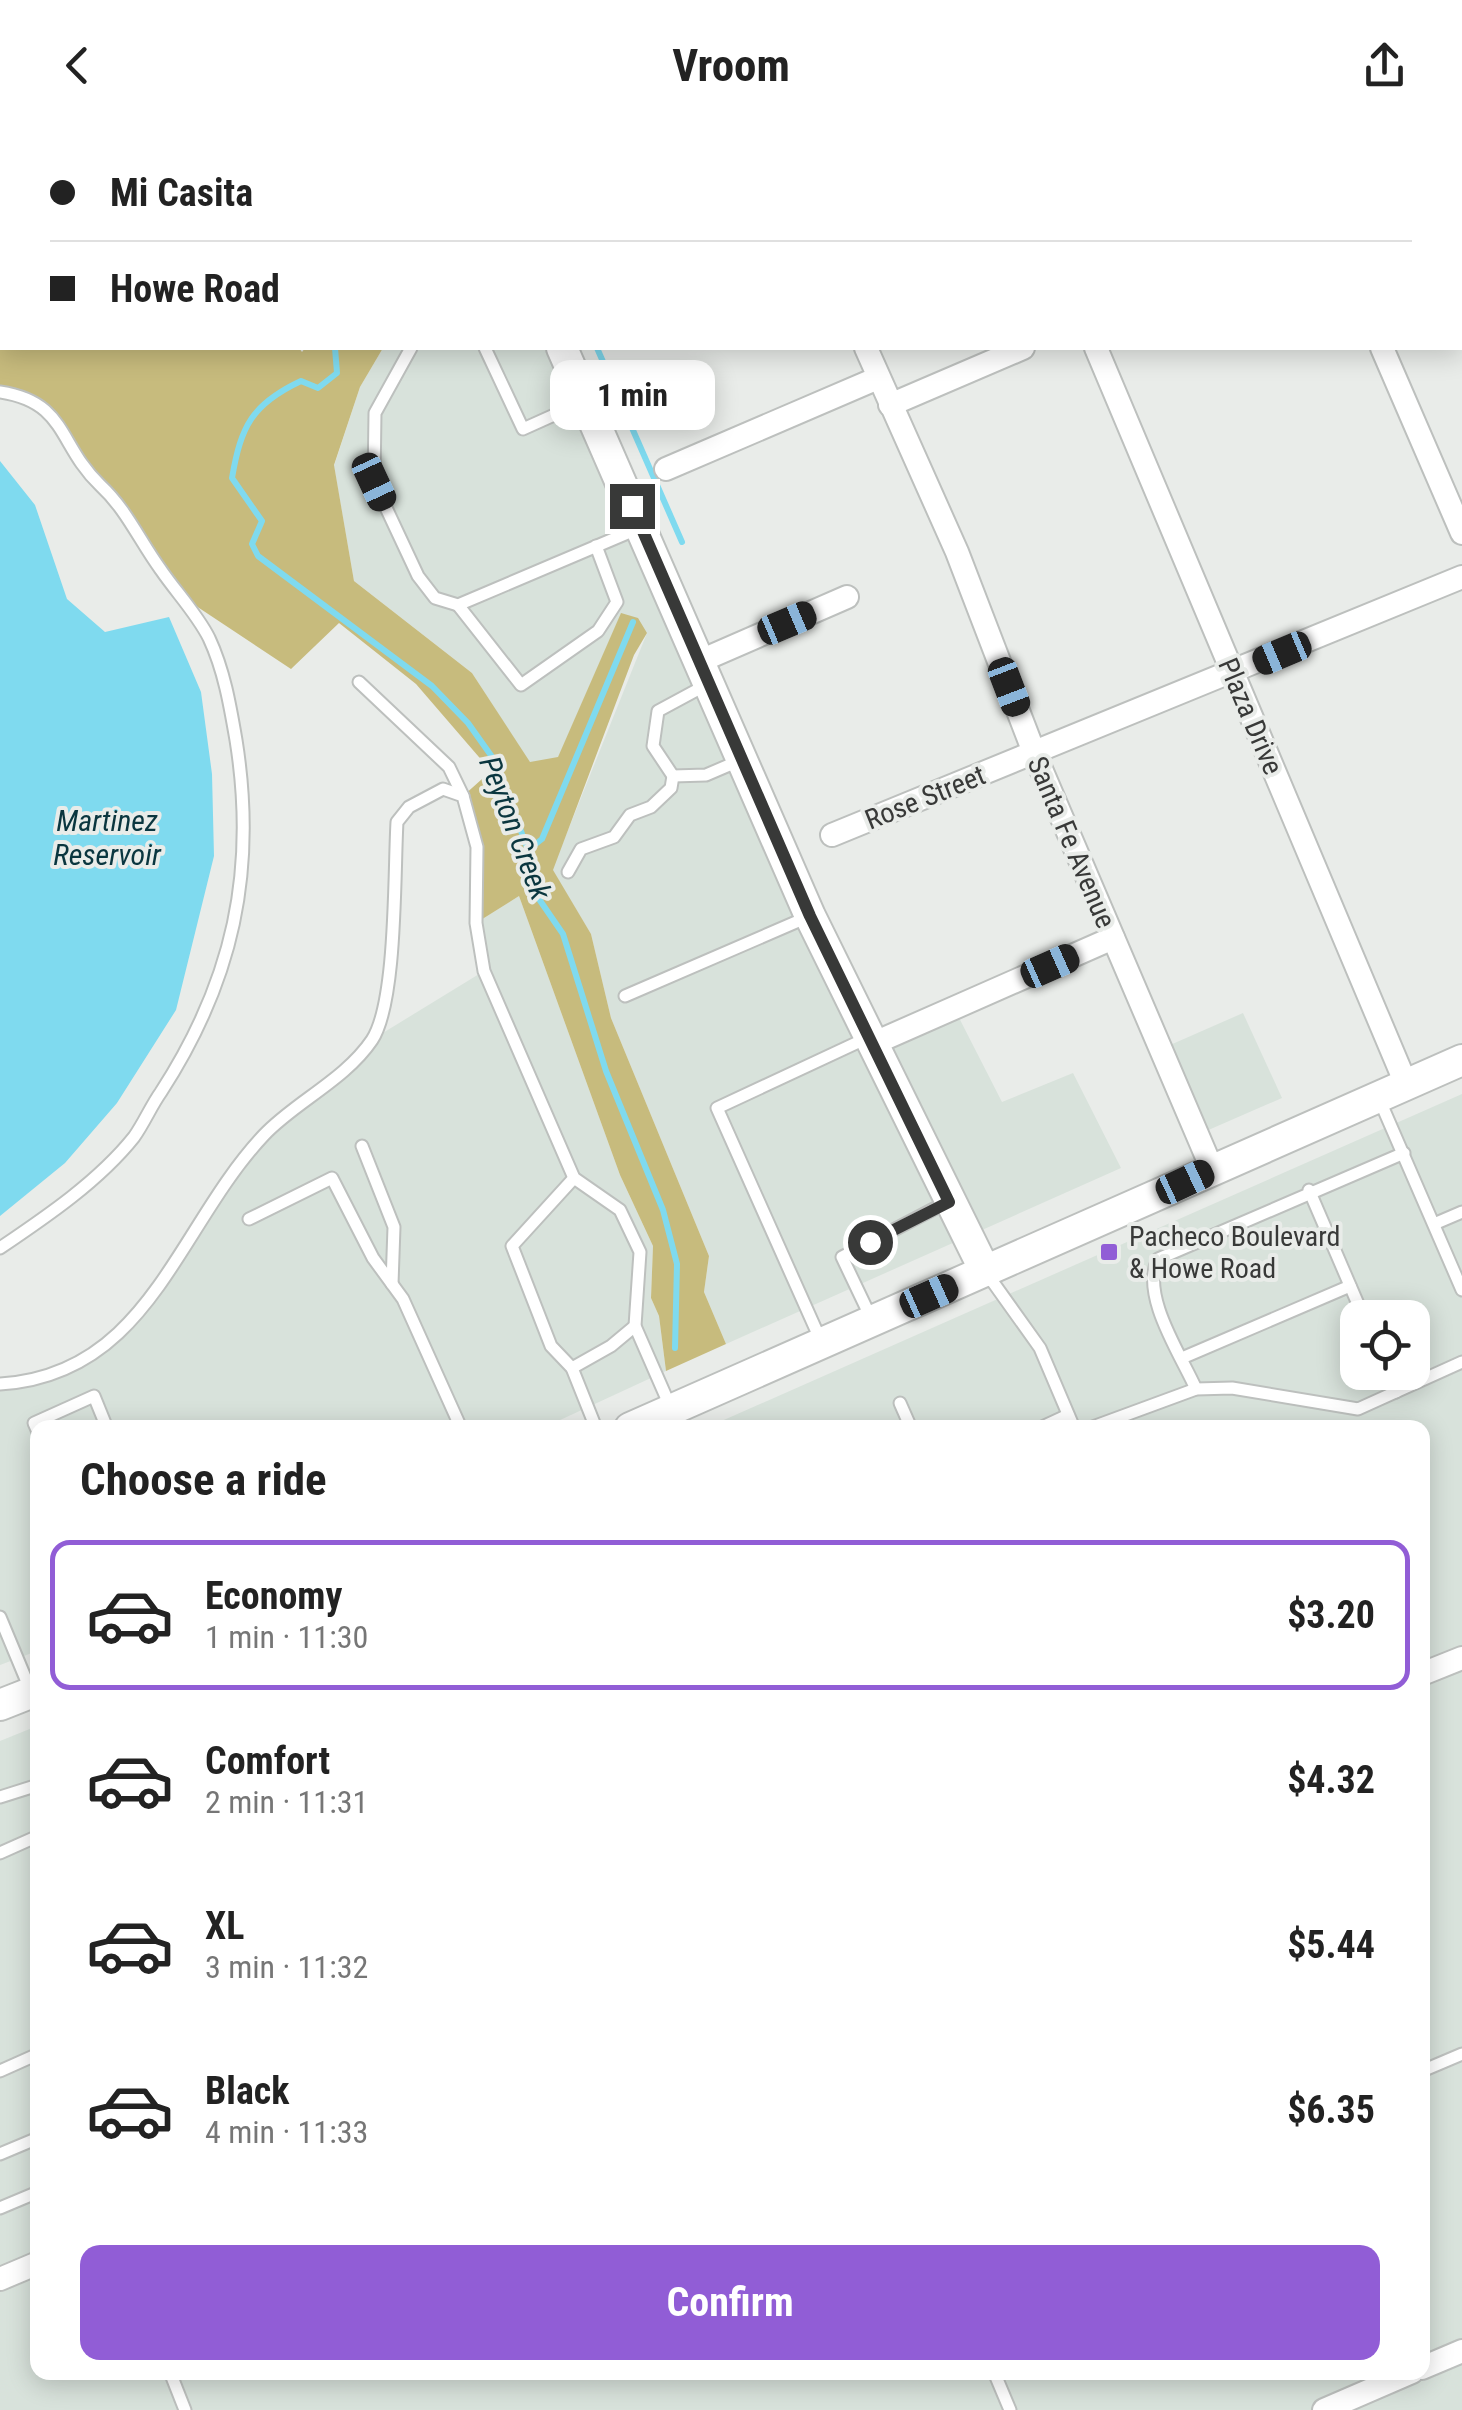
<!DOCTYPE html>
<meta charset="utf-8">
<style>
:root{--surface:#fff;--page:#f6f6f6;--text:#222;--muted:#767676;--line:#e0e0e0;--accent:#915dd6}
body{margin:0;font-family:"Roboto Condensed",sans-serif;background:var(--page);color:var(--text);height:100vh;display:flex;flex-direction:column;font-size:38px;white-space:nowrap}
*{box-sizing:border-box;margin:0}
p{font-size:32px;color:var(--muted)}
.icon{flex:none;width:55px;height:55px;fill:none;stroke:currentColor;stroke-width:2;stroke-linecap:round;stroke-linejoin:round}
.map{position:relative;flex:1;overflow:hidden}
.drawer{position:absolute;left:30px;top:1290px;width:1400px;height:960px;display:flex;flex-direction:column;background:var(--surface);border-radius:20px;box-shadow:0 5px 25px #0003}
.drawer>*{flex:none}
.hud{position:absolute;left:0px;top:0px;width:1462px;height:220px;box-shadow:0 5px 25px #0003;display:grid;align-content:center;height:220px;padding:0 50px;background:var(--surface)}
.controls{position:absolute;left:1340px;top:1170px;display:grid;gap:20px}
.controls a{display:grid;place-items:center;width:90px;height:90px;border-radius:20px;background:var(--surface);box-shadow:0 5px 25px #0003;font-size:50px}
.end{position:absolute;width:45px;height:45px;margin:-22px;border:12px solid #383938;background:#fff;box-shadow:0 0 0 5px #fff}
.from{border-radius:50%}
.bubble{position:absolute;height:70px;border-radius:20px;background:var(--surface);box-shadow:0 5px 25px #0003;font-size:32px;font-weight:700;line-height:70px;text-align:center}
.car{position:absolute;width:30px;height:60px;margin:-30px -15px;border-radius:12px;box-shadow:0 0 8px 2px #0007;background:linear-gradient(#222 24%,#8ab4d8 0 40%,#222 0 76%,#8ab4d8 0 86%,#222 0)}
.hud b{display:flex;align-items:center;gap:35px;height:95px;font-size:38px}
.hud b+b{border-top:2px solid var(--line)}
.hud i{width:25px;height:25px;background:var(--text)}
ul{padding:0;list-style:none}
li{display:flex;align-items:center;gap:30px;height:150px;margin:0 20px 15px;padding:0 30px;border:5px solid transparent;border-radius:20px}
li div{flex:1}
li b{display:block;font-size:38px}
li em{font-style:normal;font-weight:700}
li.on{border-color:var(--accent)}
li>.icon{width:90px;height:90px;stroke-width:1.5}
h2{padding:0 50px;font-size:45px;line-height:120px}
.cta{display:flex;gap:20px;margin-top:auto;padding:20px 50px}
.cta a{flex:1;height:115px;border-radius:20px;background:var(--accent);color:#fff;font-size:40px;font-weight:700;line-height:115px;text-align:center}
header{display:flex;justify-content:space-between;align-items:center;height:130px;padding:0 50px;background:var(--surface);font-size:45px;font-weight:700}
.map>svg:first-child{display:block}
.built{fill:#d8e2db;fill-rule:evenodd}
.green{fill:#c7bb7d}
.water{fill:#7fdaef}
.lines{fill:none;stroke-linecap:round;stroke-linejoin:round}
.stream{stroke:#7fdaef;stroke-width:6}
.lane-casing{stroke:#bdc0be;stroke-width:15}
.street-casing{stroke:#bdc0be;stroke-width:26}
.secondary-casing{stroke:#bdc0be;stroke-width:34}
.lane{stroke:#fff;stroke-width:11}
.street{stroke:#fff;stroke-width:22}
.secondary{stroke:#fff;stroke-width:30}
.route{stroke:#383938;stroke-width:12}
.poi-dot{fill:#915dd6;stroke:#e9ece9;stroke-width:4}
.labels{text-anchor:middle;stroke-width:8;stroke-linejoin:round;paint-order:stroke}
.street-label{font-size:28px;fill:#383938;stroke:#e9ece9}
.poi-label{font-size:28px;fill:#383938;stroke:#e9ece9;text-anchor:start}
.water-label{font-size:30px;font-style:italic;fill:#0a363f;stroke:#e9ece9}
</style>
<header><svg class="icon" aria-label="back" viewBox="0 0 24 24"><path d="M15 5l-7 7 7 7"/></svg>Vroom<svg class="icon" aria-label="share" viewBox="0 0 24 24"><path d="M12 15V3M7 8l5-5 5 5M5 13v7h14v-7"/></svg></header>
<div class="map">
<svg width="1462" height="2280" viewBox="0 0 1462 2280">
<rect width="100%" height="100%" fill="#e9ece9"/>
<g class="built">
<path d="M383,218H562L870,914L954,878L1002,972L1073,943L1121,1038L726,1214L704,1162L709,1126L611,888L591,804L552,740L647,503L621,484L558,628L530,633L472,543L354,451L334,336L360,257Z"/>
<path d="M519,766L620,1045L653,1116L651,1168L659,1186L666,1241L545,1297L38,1298L37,1521L0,1535V1254L71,1237L143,1181L265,1003L373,909L484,841L476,793Z"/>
<path d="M1243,883L1282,968L1197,1005L1161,919Z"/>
<path d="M1462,964V2280H0V1611L37,1596L38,2242H1422V1298L708,1297ZM1358,1188H1412V1242H1358Z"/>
</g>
<path class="green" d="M0,0L201,2H2V218H299L302,222L305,218H383L360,257L334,335L354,451L472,543L530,632L558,627L621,483L638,488L647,503L634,525L553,740L591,804L611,888L709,1126L704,1162L726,1214L666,1241L659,1186L651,1168L653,1116L620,1045L519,766L476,793L477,717L463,666L491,641L416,554L339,493L291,539L178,464L34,269L0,262Z"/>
<path class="water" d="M0,331L35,375L67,469L105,502L169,487L201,562L212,644L214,726L176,880L117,973L65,1033L0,1086Z"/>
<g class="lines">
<g class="stream">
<path d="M398,0L399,2"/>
<path d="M335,218L337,243L318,258L301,251C252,274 241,296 232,348L262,391L252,414L258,426L432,556L468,593L495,631L528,720L530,756L563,804L606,941L663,1080L677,1134L675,1218"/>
<path d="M597,218L682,412"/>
<path d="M528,720L542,709L633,492"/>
</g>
<g class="lane-casing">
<g id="lane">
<path d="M411,218L375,283L374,352L418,446L435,468L458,475L637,399"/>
<path d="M485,218L523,299L583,272"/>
<path d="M0,262C67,272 58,315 100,355C127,380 139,410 161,440C176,462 197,484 209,508C224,540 230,575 236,610C257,741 233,851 161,962C151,976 144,993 134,1007C99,1051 46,1087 0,1118"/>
<path d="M458,475L521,555L598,501L617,472L596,416"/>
<path d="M359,552L449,637L463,666"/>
<path d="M708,554L658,581L653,616L673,646L706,645L741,630"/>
<path d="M568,742L581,719L614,707L630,685L651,677L671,658L673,646"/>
<path d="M625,866L810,786"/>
<path d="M1380,971L1462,1160"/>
<path d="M362,1016L394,1097L392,1154"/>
<path d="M574,1048L512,1116L551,1216L572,1238L596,1298"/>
<path d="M1309,1060L1364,1188"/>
<path d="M249,1089L332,1048L373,1128L403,1169L461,1298"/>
<path d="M1434,1094L1462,1082"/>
<path d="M985,1141L1040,1218L1074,1298"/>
<path d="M872,1190L842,1127L949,1071"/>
<path d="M821,1211L717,978L867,908"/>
<path d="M1182,1228L1350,1156"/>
<path d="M572,1238L611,1216L635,1196"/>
<path d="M1388,1242L1396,1262"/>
<path d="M0,1254C149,1245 177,1097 264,1005C295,972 345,950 372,910C397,872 394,742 397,692L409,677L443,659L463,666L477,717L476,793L484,841L574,1048L620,1080L640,1122L635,1196L670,1276"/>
<path d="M1196,1259C1181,1225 1140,1165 1158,1129L1404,1023"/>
<path d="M900,1273L911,1298"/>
<path d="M1040,1298L1068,1285"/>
<path d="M1090,1298L1196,1259L1232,1258L1358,1279L1462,1232"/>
<path d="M38,1302L34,1293L94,1266L107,1298"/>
<path d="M0,1487L30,1559"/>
<path d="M0,1667L38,1655"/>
<path d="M0,1723L38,1706"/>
<path d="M0,1941L38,1924"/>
<path d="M1422,1941L1462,1924"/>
<path d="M0,2024L38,2008"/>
<path d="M0,2078L38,2062"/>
<path d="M170,2242L185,2280"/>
<path d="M994,2242L1010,2280"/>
</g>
</g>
<g class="street-casing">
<g id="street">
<path d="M772,0L774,2"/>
<path d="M1003,0L1004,2"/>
<path d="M1301,0L1302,2"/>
<path d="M1460,32L1462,31"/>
<path d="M866,218L957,422L1035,625L1212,1039"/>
<path d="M1096,218L1406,954"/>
<path d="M1382,218L1462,403"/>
<path d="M890,275L1023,218"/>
<path d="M666,339L878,248"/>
<path d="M698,532L847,467"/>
<path d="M832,705L1462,447"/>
<path d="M870,915L1113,808"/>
<path d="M1422,1544L1462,1528"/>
<path d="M0,2149L38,2133"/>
<path d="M1422,2238L1462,2221"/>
<path d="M1324,2280L1412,2242"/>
</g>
</g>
<g class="secondary-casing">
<g id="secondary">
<path d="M448,0L450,2"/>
<path d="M562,218L810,786L985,1141"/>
<path d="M630,1298L1462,930"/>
<path d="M0,1575L38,1560"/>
</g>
</g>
<use href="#lane" class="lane"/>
<use href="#street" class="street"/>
<use href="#secondary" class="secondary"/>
</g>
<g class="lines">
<path class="route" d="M632,376L810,786L949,1072L870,1112"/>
</g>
<rect class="poi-dot" x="1099" y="1112" width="20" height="20" rx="5"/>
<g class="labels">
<g class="street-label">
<text transform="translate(1251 586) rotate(67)" y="10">Plaza Drive</text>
<text transform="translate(925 667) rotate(-22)" y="10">Rose Street</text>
<text transform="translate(1072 712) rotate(67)" y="10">Santa Fe Avenue</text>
</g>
<g class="poi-label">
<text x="1129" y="1116">Pacheco Boulevard<tspan x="1129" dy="32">&amp; Howe Road</tspan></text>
</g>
<g class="water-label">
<text x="107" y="701">Martinez<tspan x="107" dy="34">Reservoir</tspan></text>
<text transform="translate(515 698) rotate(69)" y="10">Peyton Creek</text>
</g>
</g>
</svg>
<div class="controls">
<a><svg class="icon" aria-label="locate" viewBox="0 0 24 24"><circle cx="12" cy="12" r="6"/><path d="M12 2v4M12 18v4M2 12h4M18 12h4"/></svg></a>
</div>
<i class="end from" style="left:870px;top:1112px"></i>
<i class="end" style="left:632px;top:376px"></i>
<div class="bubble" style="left:550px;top:230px;width:165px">1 min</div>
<i class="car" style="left:374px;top:352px;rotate:155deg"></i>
<i class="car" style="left:787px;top:493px;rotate:67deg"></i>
<i class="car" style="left:1282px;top:523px;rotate:247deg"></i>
<i class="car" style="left:1009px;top:557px;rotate:159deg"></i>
<i class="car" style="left:1050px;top:836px;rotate:66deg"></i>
<i class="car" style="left:1185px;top:1052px;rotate:65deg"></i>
<i class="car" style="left:929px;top:1166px;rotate:66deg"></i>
<div class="hud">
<b><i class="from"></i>Mi Casita</b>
<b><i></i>Howe Road</b>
</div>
<section class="drawer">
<h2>Choose a ride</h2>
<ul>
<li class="on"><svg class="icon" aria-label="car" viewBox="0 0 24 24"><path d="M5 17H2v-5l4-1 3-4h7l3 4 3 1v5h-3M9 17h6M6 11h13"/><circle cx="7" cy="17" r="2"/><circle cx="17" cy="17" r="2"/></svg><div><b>Economy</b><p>1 min · 11:30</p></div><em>$3.20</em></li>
<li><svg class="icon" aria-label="car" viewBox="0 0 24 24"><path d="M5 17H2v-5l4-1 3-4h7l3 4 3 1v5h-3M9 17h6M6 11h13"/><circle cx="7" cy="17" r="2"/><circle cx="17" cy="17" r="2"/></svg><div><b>Comfort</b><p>2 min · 11:31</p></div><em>$4.32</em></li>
<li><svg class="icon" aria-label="car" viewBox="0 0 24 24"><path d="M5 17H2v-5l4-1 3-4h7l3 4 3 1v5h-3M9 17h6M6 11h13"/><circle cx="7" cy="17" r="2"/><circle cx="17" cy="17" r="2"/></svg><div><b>XL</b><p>3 min · 11:32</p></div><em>$5.44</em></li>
<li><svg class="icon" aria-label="car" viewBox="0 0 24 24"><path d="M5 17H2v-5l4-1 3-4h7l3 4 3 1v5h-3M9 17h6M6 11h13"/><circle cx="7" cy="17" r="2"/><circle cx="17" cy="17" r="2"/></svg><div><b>Black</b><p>4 min · 11:33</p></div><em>$6.35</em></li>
</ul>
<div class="cta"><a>Confirm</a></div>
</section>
</div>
